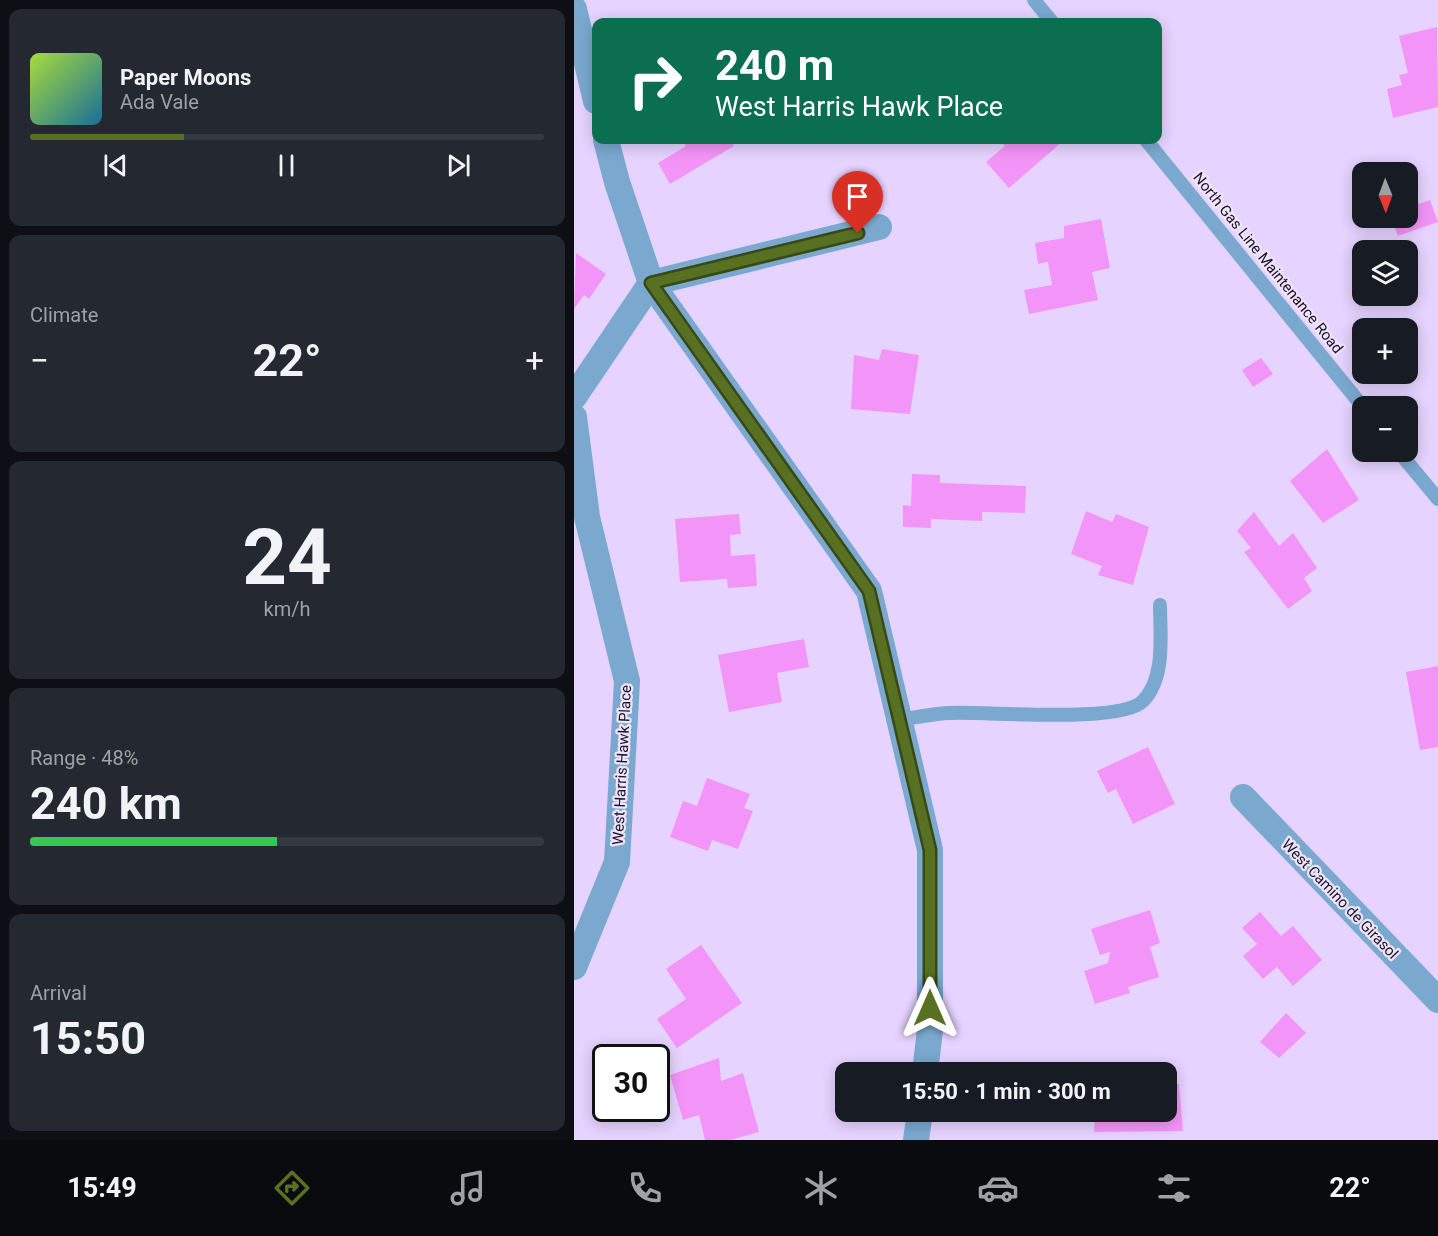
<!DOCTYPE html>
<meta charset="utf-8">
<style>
:root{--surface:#171b24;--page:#242831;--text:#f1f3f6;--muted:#9ea1a6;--line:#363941;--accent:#577022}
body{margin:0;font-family:Roboto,sans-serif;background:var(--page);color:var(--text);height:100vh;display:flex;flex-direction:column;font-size:22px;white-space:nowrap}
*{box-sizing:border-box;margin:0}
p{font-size:20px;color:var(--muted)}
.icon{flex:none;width:33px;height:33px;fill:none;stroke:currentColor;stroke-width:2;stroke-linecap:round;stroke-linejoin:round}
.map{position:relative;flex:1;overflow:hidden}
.side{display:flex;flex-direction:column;gap:9px;padding:9px;background:#0d0f14;width:574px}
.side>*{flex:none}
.hud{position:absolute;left:18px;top:18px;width:570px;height:126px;border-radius:12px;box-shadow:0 3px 15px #0003;background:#0b6e4f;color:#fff;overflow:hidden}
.needle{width:39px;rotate:179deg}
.tools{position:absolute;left:778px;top:162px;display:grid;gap:12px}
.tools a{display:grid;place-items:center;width:66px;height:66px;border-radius:12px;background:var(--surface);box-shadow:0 3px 15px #0003;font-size:30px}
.speed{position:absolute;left:18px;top:1044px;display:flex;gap:12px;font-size:30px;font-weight:700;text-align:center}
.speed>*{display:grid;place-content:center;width:78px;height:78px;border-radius:50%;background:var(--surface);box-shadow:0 3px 15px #0003;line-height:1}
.speed .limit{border:3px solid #111;border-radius:9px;background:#fff;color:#111}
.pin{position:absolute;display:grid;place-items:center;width:51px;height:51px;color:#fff;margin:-62px -26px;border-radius:50% 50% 50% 0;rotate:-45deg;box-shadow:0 0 6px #0007}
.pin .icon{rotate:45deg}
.me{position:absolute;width:66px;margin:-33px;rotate:0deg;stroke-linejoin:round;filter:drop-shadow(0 0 4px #0008)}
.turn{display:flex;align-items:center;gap:21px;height:126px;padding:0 24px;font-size:27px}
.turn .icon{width:78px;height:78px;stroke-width:2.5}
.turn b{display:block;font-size:42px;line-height:51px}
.big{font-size:45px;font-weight:700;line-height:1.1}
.side .tile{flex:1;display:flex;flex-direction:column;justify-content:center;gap:9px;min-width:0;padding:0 21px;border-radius:12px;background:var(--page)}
.side .dial{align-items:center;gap:0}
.dial b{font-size:78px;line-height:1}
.song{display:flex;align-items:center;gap:18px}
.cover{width:72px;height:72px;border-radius:9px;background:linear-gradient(135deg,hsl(80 70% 55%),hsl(200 70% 35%))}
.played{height:6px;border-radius:3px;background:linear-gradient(90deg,var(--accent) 30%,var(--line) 30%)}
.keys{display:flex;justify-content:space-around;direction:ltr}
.heat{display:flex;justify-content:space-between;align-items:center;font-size:33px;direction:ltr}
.charge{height:9px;border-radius:4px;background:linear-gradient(90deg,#34c759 48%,var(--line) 0)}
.trip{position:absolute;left:261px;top:1062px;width:342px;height:60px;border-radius:12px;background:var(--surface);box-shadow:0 3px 15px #0003;font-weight:700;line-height:60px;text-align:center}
.dock{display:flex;height:96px;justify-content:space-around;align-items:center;background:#090b0e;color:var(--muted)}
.dock .icon{width:42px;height:42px}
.dock .current{color:var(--accent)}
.dock b{font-size:27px;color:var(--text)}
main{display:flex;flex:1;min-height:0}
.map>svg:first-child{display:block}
</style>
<main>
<section class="side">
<div class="tile">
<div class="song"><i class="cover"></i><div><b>Paper Moons</b><p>Ada Vale</p></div></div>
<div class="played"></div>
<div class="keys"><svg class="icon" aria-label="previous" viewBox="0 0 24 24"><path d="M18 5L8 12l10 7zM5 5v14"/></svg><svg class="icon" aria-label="pause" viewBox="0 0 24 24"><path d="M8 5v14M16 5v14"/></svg><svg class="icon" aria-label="next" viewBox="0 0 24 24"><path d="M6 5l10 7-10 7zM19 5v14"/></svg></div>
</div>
<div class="tile"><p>Climate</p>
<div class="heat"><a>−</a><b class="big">22°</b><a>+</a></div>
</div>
<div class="tile dial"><b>24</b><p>km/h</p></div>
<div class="tile"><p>Range · 48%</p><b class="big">240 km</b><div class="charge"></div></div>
<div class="tile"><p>Arrival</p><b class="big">15:50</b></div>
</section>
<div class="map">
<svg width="864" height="1140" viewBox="0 0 864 1140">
<rect width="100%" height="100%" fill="#e6d3ff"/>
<g fill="#f394f8">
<polygon points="863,27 864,107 819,118 813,89 828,85 825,75 834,73 825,36"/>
<polygon points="108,140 157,140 160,146 96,184 84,163 112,146"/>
<polygon points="425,140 485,140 488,142 435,188 412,162 431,146"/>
<polygon points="834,175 845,204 856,200 864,222 824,236 817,218 834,218"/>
<polygon points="527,219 536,268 518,272 524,300 455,314 450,290 478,285 474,262 464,264 461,243 490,238 490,226"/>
<polygon points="2,253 32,274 15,299 10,295 0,309"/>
<polygon points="308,349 345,355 336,414 277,409 280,355 305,360"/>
<polygon points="687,358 699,374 679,387 668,370"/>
<polygon points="753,449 785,500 749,523 716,481"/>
<polygon points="338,474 366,475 366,483 452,486 451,513 408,512 408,521 357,519 357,528 329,527 329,505 337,506"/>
<polygon points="512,511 538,522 542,514 575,527 559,585 524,575 528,566 497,554"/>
<polygon points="680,512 705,546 719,533 743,568 730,578 738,591 714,609 670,552 677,548 663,531"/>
<polygon points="165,514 167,534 156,535 157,556 181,554 183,586 154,588 153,579 106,582 101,519"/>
<polygon points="230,639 235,667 203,673 208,702 155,712 144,655"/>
<polygon points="864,666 864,747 846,750 832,672"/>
<polygon points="574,747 601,804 559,824 542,789 534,793 523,771"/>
<polygon points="133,778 176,794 170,808 179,811 164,849 138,840 134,851 96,837 109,801 123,806"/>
<polygon points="576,910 586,943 576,947 585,977 554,987 556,993 521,1004 510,971 534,963 536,952 526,955 517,929"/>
<polygon points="686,912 707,936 719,926 748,960 719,986 703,967 689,979 669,956 683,944 668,928"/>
<polygon points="127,945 168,1003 103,1048 83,1019 112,999 92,969"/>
<polygon points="712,1013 732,1033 705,1058 686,1042"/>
<polygon points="145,1058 147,1081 169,1073 185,1132 156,1140 131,1140 125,1115 109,1120 96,1075"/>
<polygon points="592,1084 605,1084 609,1131 520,1132 521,1112 592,1112"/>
</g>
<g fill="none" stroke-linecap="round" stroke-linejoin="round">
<g stroke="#7aa8cf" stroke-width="14">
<polyline points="460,0 478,22"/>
<polyline points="572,140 789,407"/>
<polyline points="825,452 864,499"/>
<path d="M326,720C342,717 359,714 375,713C412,711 547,724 569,701C592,677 586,635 586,605"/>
</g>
<g stroke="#7aa8cf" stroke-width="26">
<polyline points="0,9 22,101"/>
<polyline points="32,140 43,182 77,283 295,591 356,850 356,1030 351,1072"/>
<polyline points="0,397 77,283 305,227"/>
<polyline points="0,417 13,517 53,681 43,862 0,967"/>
<polyline points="669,797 864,1000"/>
<polyline points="342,1140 346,1112"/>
</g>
</g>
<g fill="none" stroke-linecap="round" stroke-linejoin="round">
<g stroke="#394916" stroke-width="15">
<polyline id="route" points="284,233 77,283 295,591 356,850 356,1008"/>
</g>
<use href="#route" stroke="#577022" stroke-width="10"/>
</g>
<g text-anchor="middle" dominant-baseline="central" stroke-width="4.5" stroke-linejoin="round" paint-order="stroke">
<g font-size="15" fill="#1d1427" stroke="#efe5fb">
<text transform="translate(694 263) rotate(51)">North Gas Line Maintenance Road</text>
<text transform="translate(48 765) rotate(-87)">West Harris Hawk Place</text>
<text transform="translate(766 899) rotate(46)">West Camino de Girasol</text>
</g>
</g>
</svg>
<div class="tools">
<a><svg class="needle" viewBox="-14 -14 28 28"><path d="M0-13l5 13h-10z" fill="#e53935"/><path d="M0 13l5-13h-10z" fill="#9ea1a6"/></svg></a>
<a><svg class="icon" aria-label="layers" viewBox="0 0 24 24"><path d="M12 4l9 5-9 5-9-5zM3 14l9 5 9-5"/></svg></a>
<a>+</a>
<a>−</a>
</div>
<div class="speed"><div class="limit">30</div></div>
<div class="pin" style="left:284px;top:233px;background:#d93025"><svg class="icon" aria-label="arrive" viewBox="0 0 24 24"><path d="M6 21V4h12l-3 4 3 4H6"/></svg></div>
<svg class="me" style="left:356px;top:1008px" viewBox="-20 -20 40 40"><path d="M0-17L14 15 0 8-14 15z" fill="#577022" stroke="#fff" stroke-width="4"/></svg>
<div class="trip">15:50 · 1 min · 300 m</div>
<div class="hud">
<div class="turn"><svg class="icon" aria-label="right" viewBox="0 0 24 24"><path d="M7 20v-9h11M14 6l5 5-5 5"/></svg><div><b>240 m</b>West Harris Hawk Place</div></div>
</div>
</div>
</main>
<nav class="dock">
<b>15:49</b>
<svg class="icon current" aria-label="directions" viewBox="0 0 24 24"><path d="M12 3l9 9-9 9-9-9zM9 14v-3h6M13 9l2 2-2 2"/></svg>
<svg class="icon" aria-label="music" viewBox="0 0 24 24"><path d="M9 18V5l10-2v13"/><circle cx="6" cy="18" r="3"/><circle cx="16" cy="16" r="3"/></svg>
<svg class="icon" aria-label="phone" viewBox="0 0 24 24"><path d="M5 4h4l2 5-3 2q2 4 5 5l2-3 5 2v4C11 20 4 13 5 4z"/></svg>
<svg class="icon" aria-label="climate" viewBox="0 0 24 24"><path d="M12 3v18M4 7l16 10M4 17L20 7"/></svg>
<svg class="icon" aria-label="car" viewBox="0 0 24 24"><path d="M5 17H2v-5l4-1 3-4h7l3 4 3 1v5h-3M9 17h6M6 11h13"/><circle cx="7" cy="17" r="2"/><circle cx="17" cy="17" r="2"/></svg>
<svg class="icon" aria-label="filters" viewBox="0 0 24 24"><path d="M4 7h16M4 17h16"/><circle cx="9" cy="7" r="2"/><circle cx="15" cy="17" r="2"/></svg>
<b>22°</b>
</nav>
